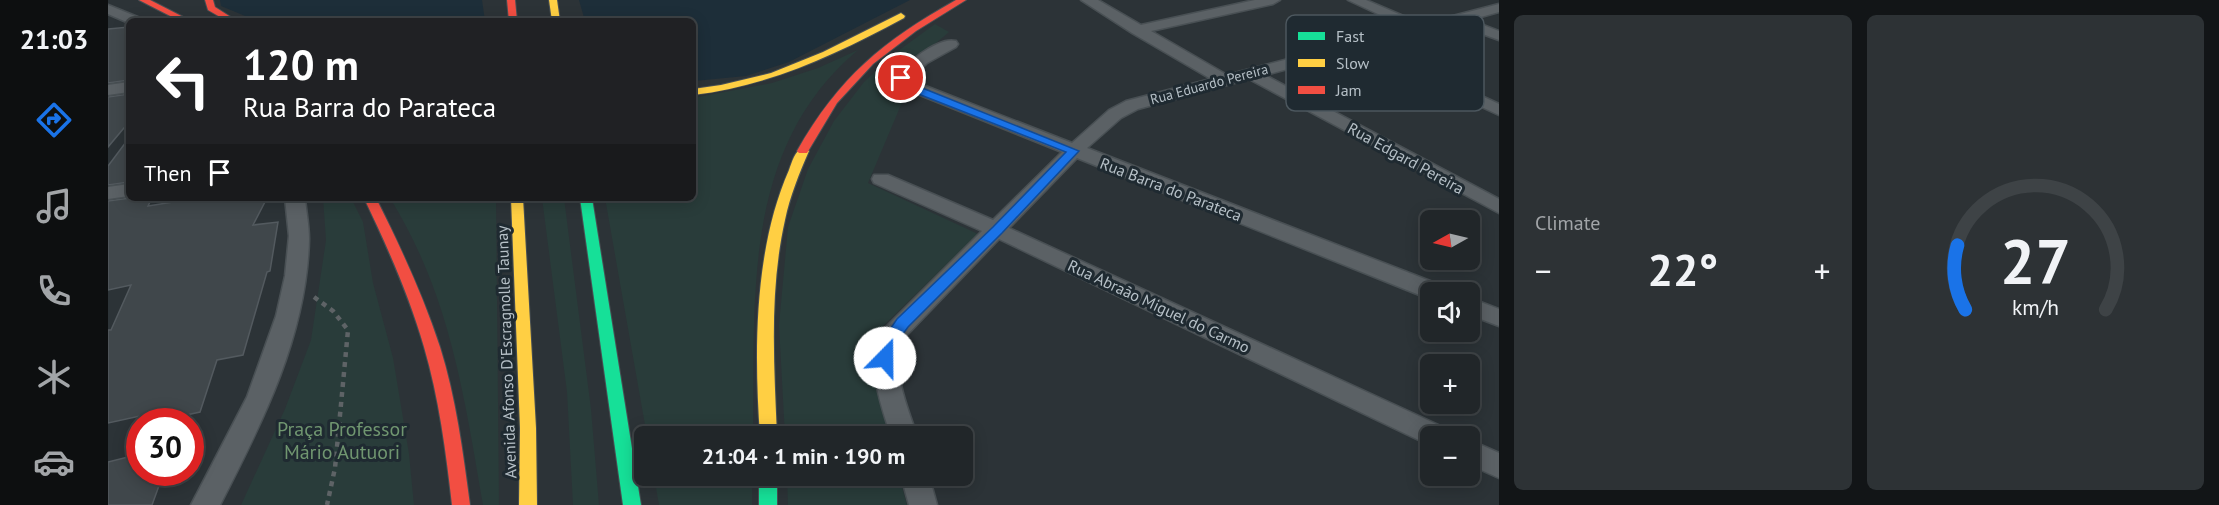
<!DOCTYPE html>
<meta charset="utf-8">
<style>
:root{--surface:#212629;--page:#2d3235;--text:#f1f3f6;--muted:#a2a5a8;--line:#3e4346;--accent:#1a73e8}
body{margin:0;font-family:"PT Sans",sans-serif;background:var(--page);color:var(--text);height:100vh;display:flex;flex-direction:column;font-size:22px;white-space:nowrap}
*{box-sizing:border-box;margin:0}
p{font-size:20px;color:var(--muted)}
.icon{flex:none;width:33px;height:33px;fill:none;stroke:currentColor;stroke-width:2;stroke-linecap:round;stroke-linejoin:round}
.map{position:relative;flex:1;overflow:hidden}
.side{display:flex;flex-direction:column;gap:15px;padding:15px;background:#121517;width:720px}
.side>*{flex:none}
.hud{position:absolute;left:18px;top:18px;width:570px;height:183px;border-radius:9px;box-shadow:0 3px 15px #0003,0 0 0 2px var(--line);background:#202124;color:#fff;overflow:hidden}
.needle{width:39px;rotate:262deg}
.buttons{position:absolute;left:1312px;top:210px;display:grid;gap:12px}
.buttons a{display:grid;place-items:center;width:60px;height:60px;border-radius:9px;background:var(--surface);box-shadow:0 3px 15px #0003,0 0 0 2px var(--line);font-size:30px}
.speed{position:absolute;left:18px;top:408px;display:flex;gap:12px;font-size:30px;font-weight:700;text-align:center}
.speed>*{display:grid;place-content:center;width:78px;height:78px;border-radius:50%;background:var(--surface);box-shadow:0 3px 15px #0003,0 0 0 2px var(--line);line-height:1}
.speed .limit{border:9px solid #d22;background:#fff;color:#111}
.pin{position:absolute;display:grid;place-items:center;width:51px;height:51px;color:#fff;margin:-26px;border:3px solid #fff;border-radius:50%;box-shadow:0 2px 6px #0007}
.me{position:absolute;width:66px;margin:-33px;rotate:22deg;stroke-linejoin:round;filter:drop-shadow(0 0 4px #0008)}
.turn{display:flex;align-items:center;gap:21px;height:126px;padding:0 18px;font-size:27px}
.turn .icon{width:78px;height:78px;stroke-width:2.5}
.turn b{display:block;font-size:42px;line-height:51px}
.then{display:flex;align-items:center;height:57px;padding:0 18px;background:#0003;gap:12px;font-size:22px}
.big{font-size:45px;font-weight:600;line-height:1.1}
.side .widget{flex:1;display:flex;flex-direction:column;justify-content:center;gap:9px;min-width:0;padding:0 21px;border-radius:9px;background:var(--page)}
.side .dial{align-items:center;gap:0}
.dial svg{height:156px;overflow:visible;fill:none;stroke:var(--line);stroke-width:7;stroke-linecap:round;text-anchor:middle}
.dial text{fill:var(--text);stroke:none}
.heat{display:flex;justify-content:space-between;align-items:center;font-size:33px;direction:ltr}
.side .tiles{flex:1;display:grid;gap:15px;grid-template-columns:repeat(2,1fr)}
.trip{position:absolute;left:526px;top:426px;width:339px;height:60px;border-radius:9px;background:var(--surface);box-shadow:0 3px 15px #0003,0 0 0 2px var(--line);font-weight:600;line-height:60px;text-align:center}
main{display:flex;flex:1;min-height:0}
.menu{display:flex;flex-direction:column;width:108px;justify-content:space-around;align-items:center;background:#0d0f10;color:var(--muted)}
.menu .icon{width:42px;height:42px}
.menu .selected{color:var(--accent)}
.menu b{font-size:27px;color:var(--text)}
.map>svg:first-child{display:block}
</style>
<main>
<nav class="menu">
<b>21:03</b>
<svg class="icon selected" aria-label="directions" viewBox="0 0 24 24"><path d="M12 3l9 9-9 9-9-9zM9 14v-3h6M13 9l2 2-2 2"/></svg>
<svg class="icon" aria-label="music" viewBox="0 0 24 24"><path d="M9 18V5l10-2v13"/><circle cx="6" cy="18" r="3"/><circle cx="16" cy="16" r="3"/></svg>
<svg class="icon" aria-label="phone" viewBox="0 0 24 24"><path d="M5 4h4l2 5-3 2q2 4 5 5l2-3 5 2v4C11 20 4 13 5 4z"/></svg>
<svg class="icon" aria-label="climate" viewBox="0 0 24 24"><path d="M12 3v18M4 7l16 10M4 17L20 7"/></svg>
<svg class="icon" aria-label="car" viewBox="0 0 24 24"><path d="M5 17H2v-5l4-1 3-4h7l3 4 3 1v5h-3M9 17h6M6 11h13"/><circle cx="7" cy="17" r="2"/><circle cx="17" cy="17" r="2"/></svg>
</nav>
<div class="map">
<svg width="1391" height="505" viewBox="0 0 1391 505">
<rect width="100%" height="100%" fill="#2c3337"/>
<g fill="#293c3a">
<path d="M827,24L841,32L781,83L798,93L760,183L870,234L777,324C756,348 763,362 770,390C774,406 778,421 782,436H677L671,325L680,227L700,169L726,121L756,82L790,51Z"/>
<path d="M750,50C633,148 647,299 645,436H539L497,198H585V98L664,83L710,68Z"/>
<polygon points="215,198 243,198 255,222 265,283 285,358 301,454 306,505 133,505 177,409 203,340 218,240"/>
<path d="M282,198H388L391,505H375C356,395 342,295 282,198Z"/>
<polygon points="434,198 456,198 483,409 491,505 465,505 459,392"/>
<polygon points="546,476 644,476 644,505 551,505"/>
<polygon points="679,476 791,476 799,505 680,505"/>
</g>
<g fill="#1d2e39">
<polygon points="112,0 374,0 377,21 149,21 113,6"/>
<polygon points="471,0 802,0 681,62 638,76 586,81 585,21 477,21"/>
</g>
<g fill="#40474b" stroke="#535a5f" stroke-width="1.5">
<polygon points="21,27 21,80 0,83 0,29"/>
<polygon points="21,94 21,122 0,147 0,97"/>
<polygon points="21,138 21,182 0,185 0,166"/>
<polygon points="22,198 44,198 40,206 90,198 159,198 145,225 170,222 162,271 159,272 135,355 109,360 92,412 60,419 64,409 0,423 0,330 3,330 23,285 0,290 0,201"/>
<polygon points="32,454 32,472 56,472 44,505 0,505 0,462"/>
</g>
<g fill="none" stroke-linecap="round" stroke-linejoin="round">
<g stroke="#495054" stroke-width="3">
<g id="street">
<path d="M973,0H990L1033,25L1147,0H1172L1165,4L1043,31L1119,75L1300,28L1240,0H1258L1314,24L1391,4V12L1362,20L1391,31V40L1347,24L1265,46L1391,104V115L1250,50L1157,75L1391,199V213L1141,79L1030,109L1013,118L979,148L1335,286L1338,292H1323V299L1319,298L969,158L901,228L1337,428L1341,436H1323V445L1319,444L891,239L796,338C782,370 799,405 809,436H783C771,399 757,364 778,327L874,231L766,183L764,179L766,175H780L885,220L954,152L787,85L785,82C793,66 830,36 848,41L850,44L848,47L819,63L802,80L964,143L1001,110L1018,101L1103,79L1024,33Z"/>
<polygon points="0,5 32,18 34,21 21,21 21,23 0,14"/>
<polygon points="21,82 21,92 0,95 0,85"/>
<polygon points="21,184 21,196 0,199 0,187"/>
<path d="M177,198H197C198,211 201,225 201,239C199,334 155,422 112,505H83L139,397L168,316L177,276L181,236Z"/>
<polygon points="1362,298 1391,309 1391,326 1362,315"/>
<polygon points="1362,440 1391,453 1391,478 1362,465"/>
<polygon points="793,476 821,476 829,505 801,505"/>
</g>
</g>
<g stroke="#484f53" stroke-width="2">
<g id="fast">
<polygon points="472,198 484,198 533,505 515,505"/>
<rect x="651" y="476" width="18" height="29"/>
</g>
</g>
<g stroke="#484f53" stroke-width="2">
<g id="slow">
<polygon points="441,0 449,0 452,21 444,21"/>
<path d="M793,13L797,16L796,18C727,55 664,85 585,95V89L613,85L663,73L715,52Z"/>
<path d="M695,148L701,151C691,174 682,196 677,220C661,291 666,364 669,436H652C646,351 646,249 681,170C684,162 687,150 695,148Z"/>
<polygon points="403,198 415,198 428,428 429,505 411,505 412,428"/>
</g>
</g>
<g stroke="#484f53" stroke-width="2">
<g id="jam">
<polygon points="31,0 42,0 83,21 72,21"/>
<polygon points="97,0 105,0 107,7 129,21 119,21 100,10"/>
<polygon points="399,0 407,0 409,21 401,21"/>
<path d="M848,0H858L808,31L765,64L729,103L699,153H691L689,151C731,77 775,41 848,0Z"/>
<path d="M256,198H268C292,246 315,295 332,347C348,398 355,452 362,505H344C338,452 331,398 316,347C301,295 279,246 256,198Z"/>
</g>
</g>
<polyline stroke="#5e6366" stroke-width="4.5" stroke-dasharray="5 5" stroke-linecap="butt" points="206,297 225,311 240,330 227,468 219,505"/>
<use href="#street" fill="#5b6165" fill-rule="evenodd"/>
<use href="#fast" fill="#16e098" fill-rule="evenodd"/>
<use href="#slow" fill="#ffcf43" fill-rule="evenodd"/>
<use href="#jam" fill="#f24e42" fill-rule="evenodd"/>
</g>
<polygon fill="#1a73e8" stroke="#114b97" stroke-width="1.5" points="793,75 802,83 971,151 894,233 800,327 787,345 783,362 772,362 769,358 772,344 789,319 885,227 958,152 795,88 788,82 790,76"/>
<g text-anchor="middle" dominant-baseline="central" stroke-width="6" stroke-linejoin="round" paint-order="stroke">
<g font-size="14" fill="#b6c0c7" stroke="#1f2a31">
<text transform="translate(1101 84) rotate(-15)">Rua Eduardo Pereira</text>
</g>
<g font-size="16" fill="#b6c0c7" stroke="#1f2a31">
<text transform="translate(1298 158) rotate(29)">Rua Edgard Pereira</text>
<text transform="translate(1063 189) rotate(21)">Rua Barra do Parateca</text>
<text transform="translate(1051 306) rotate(25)">Rua Abraão Miguel do Carmo</text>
<text transform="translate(398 352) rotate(-92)">Avenida Afonso D'Escragnolle Taunay</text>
</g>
<g font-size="20" fill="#709670" stroke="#1f2a31">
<text x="234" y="429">Praça Professor<tspan x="234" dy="23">Mário Autuori</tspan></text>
</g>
</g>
<rect x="1178" y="15" width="198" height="96" rx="9" fill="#1f2a31" stroke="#4c575e" stroke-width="1.5"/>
<rect x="1190" y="32" width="27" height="8" fill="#16e098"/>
<rect x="1190" y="59" width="27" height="8" fill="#ffcf43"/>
<rect x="1190" y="86" width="27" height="8" fill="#f24e42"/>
<g font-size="16" fill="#b6c0c7">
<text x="1228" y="42">Fast</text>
<text x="1228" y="69">Slow</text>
<text x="1228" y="96">Jam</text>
</g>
</svg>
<div class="buttons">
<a><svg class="needle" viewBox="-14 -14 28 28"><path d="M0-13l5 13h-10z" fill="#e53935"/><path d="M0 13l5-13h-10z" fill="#a2a5a8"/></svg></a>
<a><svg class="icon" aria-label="sound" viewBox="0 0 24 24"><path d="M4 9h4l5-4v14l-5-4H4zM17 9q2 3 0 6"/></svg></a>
<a>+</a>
<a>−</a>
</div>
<div class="speed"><div class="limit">30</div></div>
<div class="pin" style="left:793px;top:78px;background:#d93025"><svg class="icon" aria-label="arrive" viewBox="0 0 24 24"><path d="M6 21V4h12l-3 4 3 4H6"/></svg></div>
<svg class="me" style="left:777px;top:358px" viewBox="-20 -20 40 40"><circle r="19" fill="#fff"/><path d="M0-13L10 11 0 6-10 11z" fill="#1a73e8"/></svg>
<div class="trip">21:04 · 1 min · 190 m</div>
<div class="hud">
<div class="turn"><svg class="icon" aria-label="left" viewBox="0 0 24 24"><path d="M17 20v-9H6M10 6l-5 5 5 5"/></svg><div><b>120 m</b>Rua Barra do Parateca</div></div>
<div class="then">Then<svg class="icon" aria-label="arrive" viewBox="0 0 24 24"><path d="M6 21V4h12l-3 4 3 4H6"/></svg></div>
</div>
</div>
<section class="side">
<div class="tiles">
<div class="widget"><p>Climate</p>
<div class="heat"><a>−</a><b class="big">22°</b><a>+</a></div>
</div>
<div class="widget dial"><svg viewBox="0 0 100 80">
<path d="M14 69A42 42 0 1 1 86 69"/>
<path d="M14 69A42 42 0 0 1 10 36" stroke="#1a73e8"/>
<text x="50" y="56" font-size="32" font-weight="700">27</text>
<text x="50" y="72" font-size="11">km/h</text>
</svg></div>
</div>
</section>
</main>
